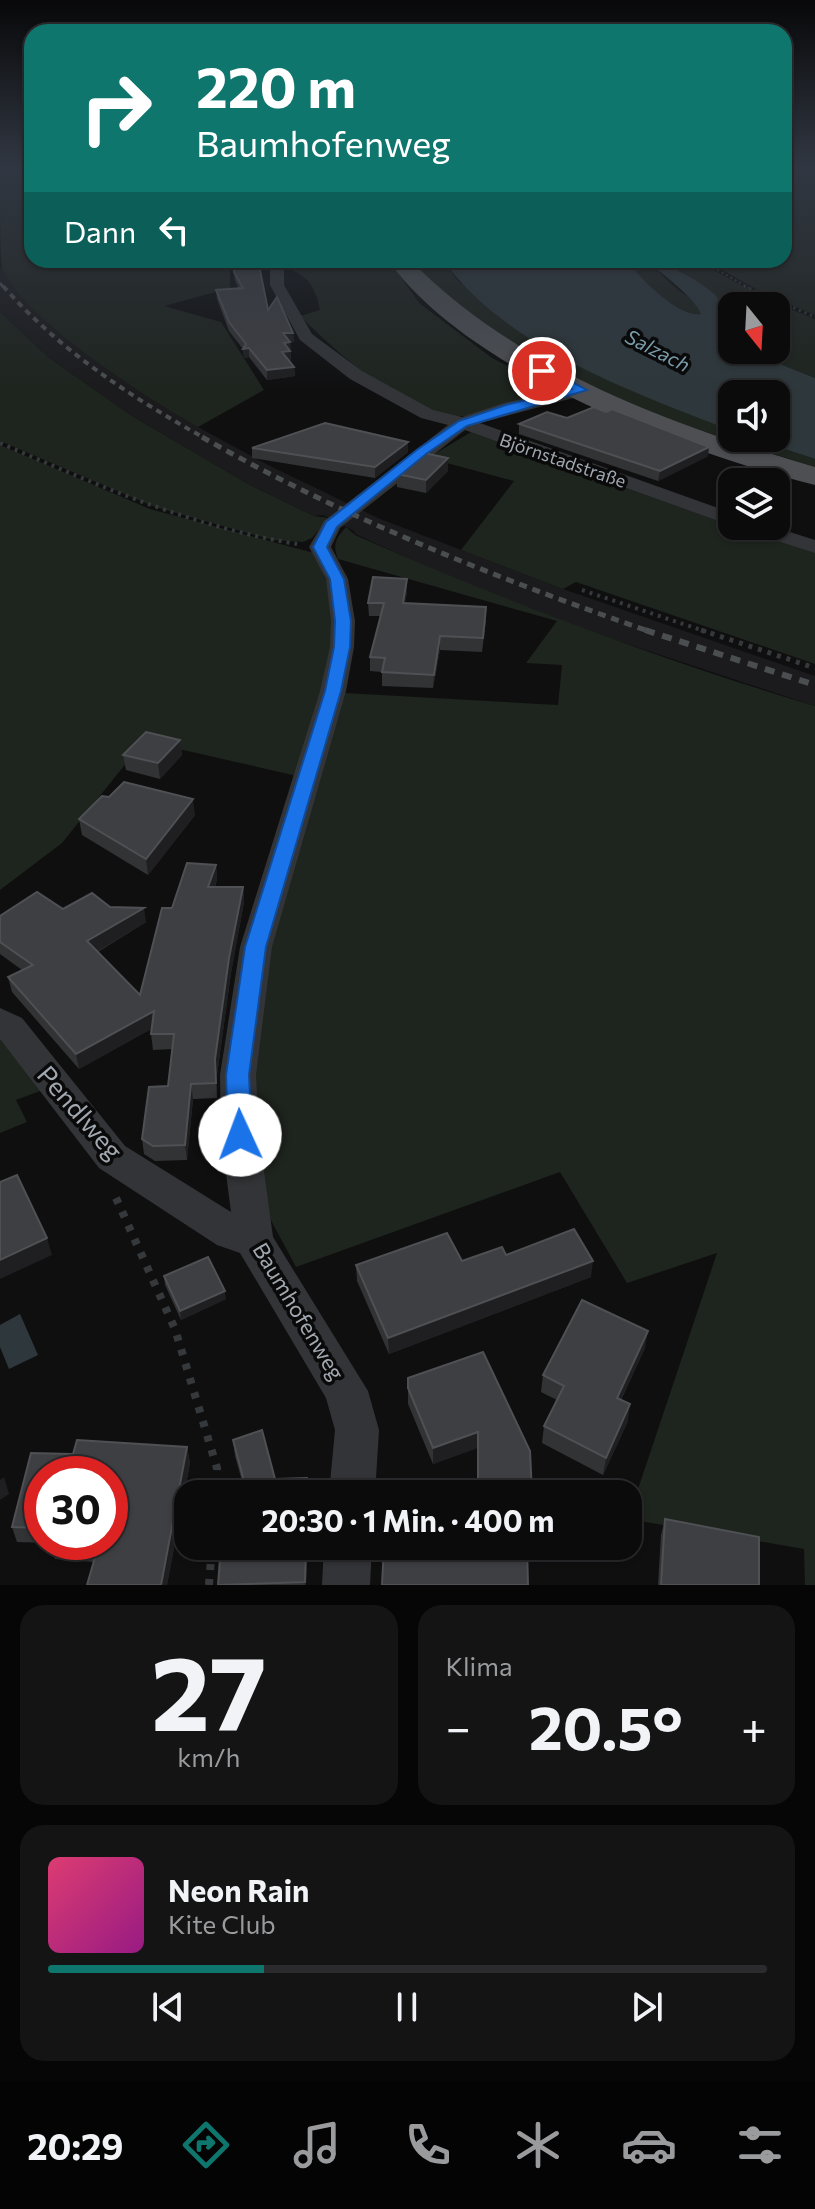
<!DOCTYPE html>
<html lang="de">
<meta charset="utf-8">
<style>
:root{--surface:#0b0b0c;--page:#141415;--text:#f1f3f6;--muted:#9a9b9d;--line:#2b2b2d;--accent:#0f766e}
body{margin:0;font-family:Commissioner,sans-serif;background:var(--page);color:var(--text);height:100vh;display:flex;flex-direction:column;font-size:30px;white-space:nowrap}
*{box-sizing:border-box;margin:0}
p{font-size:26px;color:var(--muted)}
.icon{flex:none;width:44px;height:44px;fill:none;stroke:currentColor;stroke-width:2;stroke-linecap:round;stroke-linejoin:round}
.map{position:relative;height:1585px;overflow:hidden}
.panel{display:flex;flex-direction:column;gap:20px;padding:20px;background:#060607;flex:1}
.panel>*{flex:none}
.top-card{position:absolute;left:24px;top:24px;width:768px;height:244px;border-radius:24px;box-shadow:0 2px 6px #0004,0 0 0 2px var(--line);background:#0f766e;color:#fff;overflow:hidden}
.needle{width:52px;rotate:162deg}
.buttons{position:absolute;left:718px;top:292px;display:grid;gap:16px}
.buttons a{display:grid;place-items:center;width:72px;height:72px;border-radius:16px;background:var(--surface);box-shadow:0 2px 6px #0004,0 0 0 2px var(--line);font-size:40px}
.speed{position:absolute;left:24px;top:1456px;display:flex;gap:16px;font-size:40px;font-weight:700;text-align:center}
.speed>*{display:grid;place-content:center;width:104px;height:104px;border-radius:50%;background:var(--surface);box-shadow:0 2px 6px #0004,0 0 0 2px var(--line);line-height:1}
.speed .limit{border:12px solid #d22;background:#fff;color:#111}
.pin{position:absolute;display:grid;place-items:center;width:68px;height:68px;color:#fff;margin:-34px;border:4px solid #fff;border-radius:50%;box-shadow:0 2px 8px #0007}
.me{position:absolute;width:88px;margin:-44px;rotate:358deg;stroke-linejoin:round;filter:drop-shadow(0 0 6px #0008)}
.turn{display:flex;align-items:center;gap:28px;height:168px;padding:0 40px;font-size:36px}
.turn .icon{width:104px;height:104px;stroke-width:2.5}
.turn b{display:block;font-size:56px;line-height:68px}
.then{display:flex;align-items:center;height:76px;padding:0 40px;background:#0003;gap:16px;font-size:30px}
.big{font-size:60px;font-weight:700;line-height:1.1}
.panel .card{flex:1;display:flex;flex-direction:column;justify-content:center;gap:12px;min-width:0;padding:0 28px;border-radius:24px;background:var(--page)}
.panel .dial{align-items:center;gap:0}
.dial b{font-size:104px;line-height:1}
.song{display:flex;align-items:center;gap:24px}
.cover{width:96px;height:96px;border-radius:12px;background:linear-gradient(135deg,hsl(340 70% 55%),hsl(310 70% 35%))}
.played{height:8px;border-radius:4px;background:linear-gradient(90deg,var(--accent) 30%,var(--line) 30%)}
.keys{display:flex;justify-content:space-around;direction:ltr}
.heat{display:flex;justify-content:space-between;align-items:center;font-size:44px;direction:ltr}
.panel .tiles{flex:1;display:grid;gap:20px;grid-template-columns:1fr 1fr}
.card:last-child{grid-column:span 2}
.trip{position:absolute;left:174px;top:1480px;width:468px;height:80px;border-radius:24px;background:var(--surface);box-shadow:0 2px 6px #0004,0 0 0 2px var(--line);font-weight:700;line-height:80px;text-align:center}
.tab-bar{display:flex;height:128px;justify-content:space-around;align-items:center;background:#040405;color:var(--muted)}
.tab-bar .icon{width:56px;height:56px}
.tab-bar .active{color:var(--accent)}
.tab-bar b{font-size:36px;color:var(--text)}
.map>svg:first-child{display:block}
</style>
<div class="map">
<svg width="815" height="1585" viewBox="0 0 815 1585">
<rect width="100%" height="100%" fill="#0f0f10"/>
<polygon fill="#1b1b1d" points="0,267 30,304 71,342 121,379 198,427 268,465 378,518 563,589 815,676 815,706 558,621 439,572 355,534 354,531 323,515 314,516 248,484 132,416 48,357 0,312"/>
<g fill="#1e241e">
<path d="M8,168H32V260H230V288L164,306L221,322L264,390L198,427C143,395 31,325 2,269C0,257 0,189 0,171Z"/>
<polygon points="784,168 815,168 815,315 759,291 705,260 784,260"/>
<path d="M282,260H389L419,303L492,358L554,390C525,399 489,417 459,416C404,414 337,353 300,316L320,310C315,284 307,275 282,266Z"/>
<path d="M407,260H443L458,281L559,357L732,431V438H751L815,459V467C704,432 587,397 489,333C459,314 433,284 407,260Z"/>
<path d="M628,260C649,260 656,269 670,283C682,295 694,297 702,314C681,319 637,278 628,260Z"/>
<polygon points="658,260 695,260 768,300 815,319 815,378 745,350 776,350 776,306 732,306 732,339 723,304"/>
<polygon points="0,312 48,357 132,416 248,484 314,516 328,518 312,538 303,542 273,540 155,507 0,441"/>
<polygon points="471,432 732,526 815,551 815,664 576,582 563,589 461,550 514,481 428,458"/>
<path d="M0,445L150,509L314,553C324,575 337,600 336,625C336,675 311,728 297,776L144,741L62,843L0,890Z"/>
<path d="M346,527L355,535C505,601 658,659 815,706V1585H805L804,1549L628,1519L717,1253L627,1283L560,1172L296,1267L266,1211L249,1125L265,938L345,693L558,705L562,665L526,663L557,621L338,559C332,544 336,539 346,527Z"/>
<polygon points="0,1028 48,1088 16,1100 27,1122 0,1133"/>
</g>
<g fill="#2e383c">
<path d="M443,260H628C638,278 680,318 701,314C696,299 658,269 643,260C662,260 709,284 720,301C727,311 732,338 732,350H745L815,378V459L751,438H776V394H732V431C634,392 507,349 443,260Z"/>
<polygon points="20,1314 38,1355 9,1369 0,1347 0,1325"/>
</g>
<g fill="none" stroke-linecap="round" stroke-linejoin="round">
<polyline stroke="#36393c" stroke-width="2" stroke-dasharray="2 3" stroke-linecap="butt" points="700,260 749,288"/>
<polyline stroke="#36393c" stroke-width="3" stroke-dasharray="2 4" stroke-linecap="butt" points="744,286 815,317"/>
<g stroke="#36393c" stroke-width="4" stroke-dasharray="3 5" stroke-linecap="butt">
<path d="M0,443C97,485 192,527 297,544"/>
<polyline points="582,590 707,632"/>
</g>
<polyline stroke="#36393c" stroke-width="5" stroke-dasharray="4 6" stroke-linecap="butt" points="701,630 815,668"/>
<g stroke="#36393c" stroke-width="8" stroke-dasharray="6 9" stroke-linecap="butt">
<polyline points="116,1198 175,1329 217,1468 216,1494"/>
<polyline points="209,1585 212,1546"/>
</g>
<g fill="#323437" fill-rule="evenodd">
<polygon points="270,260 284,260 284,285 312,334 362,371 433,410 462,417 504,403 582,385 588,386 591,390 588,394 480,423 732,513 732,526 465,430 340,528 331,547 348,579 355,621 354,647 346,691 272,947 256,1075 259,1135 273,1237 368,1391 379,1430 375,1494 329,1494 335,1430 326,1398 240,1253 217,1245 99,1168 0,1039 0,1008 22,1018 125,1146 231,1212 221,1135 220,1075 240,947 320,691 330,647 331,621 326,579 309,547 324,521 448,425 421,418 350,379 300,340 270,285"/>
<polygon points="740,526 771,526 815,540 815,553 743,530"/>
<polygon points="324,1546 372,1546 370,1585 322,1585"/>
</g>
<path fill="#4d4f53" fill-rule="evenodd" d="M388,260H410C519,370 669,424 815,467V485C684,452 468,373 388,260Z"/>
<polyline stroke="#4b4e51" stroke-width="3" stroke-dasharray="5 4" stroke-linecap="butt" points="0,283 4,288"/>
<path stroke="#4b4e51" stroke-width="4" stroke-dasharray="6 5" stroke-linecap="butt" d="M3,286C60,351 131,397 206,439"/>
<path stroke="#4b4e51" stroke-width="5" stroke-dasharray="8 6" stroke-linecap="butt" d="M202,437C344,518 496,578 651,632"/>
<polyline stroke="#4b4e51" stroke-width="6" stroke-dasharray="10 8" stroke-linecap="butt" points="645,630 815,685"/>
</g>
<g fill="#323335" fill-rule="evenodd">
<polygon points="232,260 268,310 293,333 294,342 290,342 291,360 289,361 294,367 295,376 267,380 249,357 244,358 243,349 229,331 217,299 216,290 239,289 235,280"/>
<polygon points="567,418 708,456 658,481 519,434 519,424"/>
<polygon points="252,448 408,452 375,478 252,458"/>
<polygon points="448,471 426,493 397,487 397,474"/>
<polygon points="407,592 405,603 486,620 482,652 440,650 433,688 382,686 382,672 370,671 370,657 381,616 369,616 368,603"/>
<polygon points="180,740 182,755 160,779 126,770 123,755"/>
<polygon points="195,815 148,875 82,835 79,819"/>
<polygon points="216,865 217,879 215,887 243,887 244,902 231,973 217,1075 217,1098 193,1099 187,1160 155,1161 144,1154 142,1139 168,1086 172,1049 153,1050 151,1034 151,1029 79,1069 12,992 8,977 22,970 0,954 0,916 63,909 110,907 146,922 98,952 140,995 172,908"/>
<polygon points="506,1255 591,1277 389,1354 357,1281 356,1265 462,1261"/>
<polygon points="164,1276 226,1299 181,1320 165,1285"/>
<polygon points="645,1348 621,1400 628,1421 603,1475 542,1443 544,1426 557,1400 541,1392 543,1375"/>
<polygon points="483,1352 532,1494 477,1494 477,1448 433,1464 408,1404 408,1378"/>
<path d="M77,1440L187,1447L190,1463L167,1585H87L94,1562L55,1559L50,1543L17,1542L12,1527L31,1453L73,1454ZM42,1474H110V1542H42Z"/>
<polygon points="233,1440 275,1479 242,1481 235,1456"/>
<polygon points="665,1519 759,1585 658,1585 661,1535"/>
<polygon points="307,1546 306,1585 218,1585"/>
</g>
<g fill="#1f1f21">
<polygon points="283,333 293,333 294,342 284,343"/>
<polygon points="290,342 291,360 282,361 282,352 284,343"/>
<polygon points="249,348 249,357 244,358 243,349"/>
<polygon points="294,367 295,376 267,380 267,370"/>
<polygon points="408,442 408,452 375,478 375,467"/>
<polygon points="709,447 708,456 658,481 660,471"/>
<polygon points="448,458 448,471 426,493 426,480"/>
<polygon points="407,579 407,592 403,616 403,603"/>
<polygon points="440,636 440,650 433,688 434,675"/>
<polygon points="180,740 182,755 160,779 158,763"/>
<polygon points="193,799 195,815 148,875 146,859"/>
<polygon points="216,865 217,879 210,901 208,887"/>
<polygon points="243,887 244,902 231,973 217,1075 217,1098 215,1059 229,958"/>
<polygon points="144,908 146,922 90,956 87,941"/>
<polygon points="154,1011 156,1026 79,1069 76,1054"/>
<polygon points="191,1084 193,1099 187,1160 185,1145"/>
<polygon points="47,1238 52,1255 0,1279 0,1260"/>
<polygon points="593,1261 591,1277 389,1354 388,1338"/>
<polygon points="225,1291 226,1299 181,1320 180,1311"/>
<polygon points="648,1331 645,1348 614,1414 617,1398"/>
<polygon points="630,1404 628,1421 603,1475 606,1458"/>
<polygon points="478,1432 477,1448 433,1464 433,1448"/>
<polygon points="187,1447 190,1463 167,1585 161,1585"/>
<polygon points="4,1477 9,1494 0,1500 0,1480"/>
<polygon points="306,1546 307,1546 306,1585 305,1585"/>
</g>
<g fill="#3e3f42" stroke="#4e5054" stroke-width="2">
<polygon points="233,260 258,260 268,310 277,297 293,333 283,333 290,342 284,343 290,351 282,352 294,367 267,370 249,348 243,349 246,344 229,322 216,290 243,288 234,272"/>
<polygon points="594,407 606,412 612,409 709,447 660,471 519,424 547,412 567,418"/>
<polygon points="325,423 408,442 375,467 252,448"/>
<polygon points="424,453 448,458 426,480 397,474"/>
<polygon points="373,577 407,579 403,603 486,607 483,638 440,636 434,675 382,672 385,658 370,657 384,603 368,603"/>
<polygon points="146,732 180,740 158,763 123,755"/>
<polygon points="124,782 193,799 146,859 79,819 102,796 109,797"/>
<polygon points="187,863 216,865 208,887 243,887 229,958 215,1059 216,1083 191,1084 185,1145 153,1146 142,1139 149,1087 168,1086 174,1034 151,1034 154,1011 76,1054 8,977 33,965 0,942 0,916 37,892 63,909 92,893 110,907 144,908 87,941 140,995 162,908 172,908"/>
<polygon points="17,1175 47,1238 0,1260 0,1182"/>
<polygon points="574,1229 593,1261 388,1338 356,1265 447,1233 462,1261 502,1247 506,1255"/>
<polygon points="208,1257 225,1291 180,1311 164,1276"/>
<polygon points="582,1300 648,1331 617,1398 630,1404 606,1458 544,1426 564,1386 543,1375"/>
<polygon points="483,1352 530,1451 532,1494 478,1494 478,1432 433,1448 408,1388 408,1378"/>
<polygon points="262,1430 275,1479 307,1478 306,1494 224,1494 225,1481 244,1481 233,1440"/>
<polygon points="77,1440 187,1447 161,1585 87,1585 98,1547 50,1544 51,1542 110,1542 110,1474 42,1474 42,1528 12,1527 31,1453 73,1454"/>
<polygon points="665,1519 759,1537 759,1585 661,1585"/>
<polygon points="221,1546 306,1546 305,1582 218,1585"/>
<polygon points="384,1546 527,1546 528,1585 382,1585"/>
</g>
<linearGradient id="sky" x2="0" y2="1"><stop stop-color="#080809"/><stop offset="0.43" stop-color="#313742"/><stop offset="1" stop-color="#313742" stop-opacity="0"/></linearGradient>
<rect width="815" height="390" fill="url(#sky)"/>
<polygon fill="#1a73e8" stroke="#114b97" stroke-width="2" points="539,368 546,368 587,390 467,426 426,454 337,527 327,547 344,579 351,621 350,647 341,691 266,947 249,1075 252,1135 248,1142 240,1145 231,1142 228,1135 226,1075 245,947 325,691 334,647 335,621 330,579 313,547 326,522 418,449 459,421 506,405 571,389 539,373"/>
<g text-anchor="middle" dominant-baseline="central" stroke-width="7" stroke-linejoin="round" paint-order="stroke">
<g font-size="18" fill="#a1a8b0" stroke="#0a0a0b">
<text transform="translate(563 460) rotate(19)">Björnstadstraße</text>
</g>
<g font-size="20" font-style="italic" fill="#7a9ba9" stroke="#0a0a0b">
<text transform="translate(658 350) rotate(27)">Salzach</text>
</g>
<g font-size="22" fill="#a1a8b0" stroke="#0a0a0b">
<text transform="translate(299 1311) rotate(59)">Baumhofenweg</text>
</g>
<g font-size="26" fill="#a1a8b0" stroke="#0a0a0b">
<text transform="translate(81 1112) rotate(49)">Pendlweg</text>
</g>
</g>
</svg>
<div class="buttons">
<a><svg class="needle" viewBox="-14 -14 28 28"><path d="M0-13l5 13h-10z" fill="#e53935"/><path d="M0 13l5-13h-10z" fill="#9a9b9d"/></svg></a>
<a><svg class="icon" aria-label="sound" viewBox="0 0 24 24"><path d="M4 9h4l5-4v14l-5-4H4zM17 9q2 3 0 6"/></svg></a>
<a><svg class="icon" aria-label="layers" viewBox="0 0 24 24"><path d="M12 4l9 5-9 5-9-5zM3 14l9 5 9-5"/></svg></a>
</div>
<div class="speed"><div class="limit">30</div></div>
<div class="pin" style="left:542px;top:371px;background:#d93025"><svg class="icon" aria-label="arrive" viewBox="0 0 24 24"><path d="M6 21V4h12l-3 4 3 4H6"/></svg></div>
<svg class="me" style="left:240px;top:1135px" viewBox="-20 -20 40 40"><circle r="19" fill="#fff"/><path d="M0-13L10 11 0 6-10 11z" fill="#1a73e8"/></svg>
<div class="trip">20:30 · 1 Min. · 400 m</div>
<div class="top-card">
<div class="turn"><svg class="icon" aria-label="right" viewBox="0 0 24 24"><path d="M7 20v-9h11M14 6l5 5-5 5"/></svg><div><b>220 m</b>Baumhofenweg</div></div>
<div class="then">Dann<svg class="icon" aria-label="left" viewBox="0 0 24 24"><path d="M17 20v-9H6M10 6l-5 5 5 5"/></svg></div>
</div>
</div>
<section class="panel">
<div class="tiles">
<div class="card dial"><b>27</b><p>km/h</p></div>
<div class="card"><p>Klima</p>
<div class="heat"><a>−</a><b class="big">20.5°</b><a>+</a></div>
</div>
<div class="card">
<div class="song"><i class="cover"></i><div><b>Neon Rain</b><p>Kite Club</p></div></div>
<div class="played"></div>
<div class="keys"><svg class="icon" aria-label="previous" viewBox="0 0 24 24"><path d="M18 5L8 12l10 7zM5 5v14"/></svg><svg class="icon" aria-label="pause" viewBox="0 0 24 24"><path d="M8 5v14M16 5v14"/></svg><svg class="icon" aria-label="next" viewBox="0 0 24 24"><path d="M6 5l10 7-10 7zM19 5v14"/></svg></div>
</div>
</div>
</section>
<nav class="tab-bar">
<b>20:29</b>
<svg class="icon active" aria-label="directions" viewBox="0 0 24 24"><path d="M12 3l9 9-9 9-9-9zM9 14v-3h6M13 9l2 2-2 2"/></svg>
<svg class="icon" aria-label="music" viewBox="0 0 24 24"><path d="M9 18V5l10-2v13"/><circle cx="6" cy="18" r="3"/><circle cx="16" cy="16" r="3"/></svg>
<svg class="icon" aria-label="phone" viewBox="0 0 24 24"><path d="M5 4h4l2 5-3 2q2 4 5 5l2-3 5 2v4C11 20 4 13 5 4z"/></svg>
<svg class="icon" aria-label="climate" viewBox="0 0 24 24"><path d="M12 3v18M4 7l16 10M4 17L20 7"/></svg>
<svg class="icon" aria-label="car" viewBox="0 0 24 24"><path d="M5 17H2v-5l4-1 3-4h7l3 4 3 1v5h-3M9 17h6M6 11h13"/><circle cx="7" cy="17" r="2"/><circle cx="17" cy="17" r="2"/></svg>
<svg class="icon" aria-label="filters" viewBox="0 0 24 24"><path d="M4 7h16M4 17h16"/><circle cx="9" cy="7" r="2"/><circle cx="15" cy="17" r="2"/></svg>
</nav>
